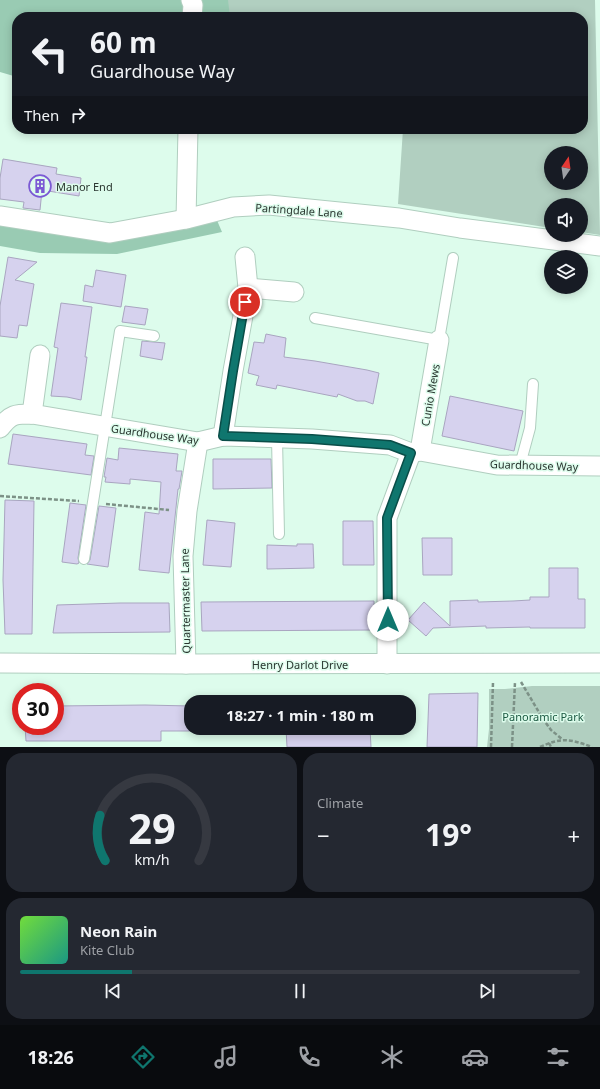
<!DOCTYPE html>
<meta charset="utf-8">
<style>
:root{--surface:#171b24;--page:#242831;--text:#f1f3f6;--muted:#9ea1a6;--line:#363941;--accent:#0f766e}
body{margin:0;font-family:"Noto Sans",sans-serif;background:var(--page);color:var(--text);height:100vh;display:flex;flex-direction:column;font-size:15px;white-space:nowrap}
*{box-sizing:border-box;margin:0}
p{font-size:13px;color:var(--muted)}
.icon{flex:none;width:22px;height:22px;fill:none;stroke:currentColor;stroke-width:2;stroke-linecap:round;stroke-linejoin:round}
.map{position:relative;height:747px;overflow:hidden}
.panel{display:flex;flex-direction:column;gap:6px;padding:6px;background:#0d0f14;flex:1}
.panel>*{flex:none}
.hud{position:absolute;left:12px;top:12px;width:576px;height:122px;border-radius:16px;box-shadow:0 2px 10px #0003;background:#171b24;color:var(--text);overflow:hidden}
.needle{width:26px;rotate:13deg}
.controls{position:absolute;left:544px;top:146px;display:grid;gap:8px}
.controls a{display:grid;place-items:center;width:44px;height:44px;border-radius:50%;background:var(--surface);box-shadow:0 2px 10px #0003;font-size:20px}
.speed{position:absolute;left:12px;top:683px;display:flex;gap:8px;font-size:20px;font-weight:700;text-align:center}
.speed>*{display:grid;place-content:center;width:52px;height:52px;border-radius:50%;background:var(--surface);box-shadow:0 2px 10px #0003;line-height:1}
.speed .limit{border:6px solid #d22;background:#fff;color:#111}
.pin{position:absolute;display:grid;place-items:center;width:34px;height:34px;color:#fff;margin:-17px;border:2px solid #fff;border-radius:50%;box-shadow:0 1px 4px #0007}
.me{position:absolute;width:44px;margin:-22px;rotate:0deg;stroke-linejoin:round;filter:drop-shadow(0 0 3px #0008)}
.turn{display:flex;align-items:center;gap:14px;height:84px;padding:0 12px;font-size:18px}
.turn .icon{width:52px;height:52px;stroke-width:2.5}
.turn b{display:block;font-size:28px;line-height:34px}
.then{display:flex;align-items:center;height:38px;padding:0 12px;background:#0003;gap:8px;font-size:15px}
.big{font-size:30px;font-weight:700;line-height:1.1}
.panel .tile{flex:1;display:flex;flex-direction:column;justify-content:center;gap:6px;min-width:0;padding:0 14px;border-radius:16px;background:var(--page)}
.panel .dial{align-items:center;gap:0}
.dial svg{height:104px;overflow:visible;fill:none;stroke:var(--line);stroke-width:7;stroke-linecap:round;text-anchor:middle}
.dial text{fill:var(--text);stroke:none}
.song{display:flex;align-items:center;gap:12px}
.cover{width:48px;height:48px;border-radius:6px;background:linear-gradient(135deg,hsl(100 70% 55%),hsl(170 70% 35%))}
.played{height:4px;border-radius:2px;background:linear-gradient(90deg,var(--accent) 20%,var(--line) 20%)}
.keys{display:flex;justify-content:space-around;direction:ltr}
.heat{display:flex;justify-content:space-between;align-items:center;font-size:22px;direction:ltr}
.panel .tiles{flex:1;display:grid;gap:6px;grid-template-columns:1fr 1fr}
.tile:last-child{grid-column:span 2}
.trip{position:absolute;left:184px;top:695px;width:232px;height:40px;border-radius:16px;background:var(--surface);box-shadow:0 2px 10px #0003;font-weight:700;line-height:40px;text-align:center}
.dock{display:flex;height:64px;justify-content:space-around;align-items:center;background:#090b0e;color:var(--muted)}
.dock .icon{width:28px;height:28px}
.dock .on{color:var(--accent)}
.dock b{font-size:18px;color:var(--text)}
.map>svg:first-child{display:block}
</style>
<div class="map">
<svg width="600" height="747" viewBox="0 0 600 747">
<rect width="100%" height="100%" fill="#ddfcec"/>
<g fill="#b1cfc0" fill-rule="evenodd">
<path d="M77,0H595L600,235L581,232V205H551V228L398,204L403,129H583V17H100ZM551,153H581V183H551Z"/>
<polygon points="532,686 600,686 600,747 487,747 489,729 489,689 505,689"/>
</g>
<g fill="#99cbb3">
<polygon points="0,0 228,0 230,17 231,17 17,17 17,77 0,72"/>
<polygon points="0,212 65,232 216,218 222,232 117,254 40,253 0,246"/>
</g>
<g fill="#d6d2ee" stroke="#a9a5c0">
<polygon points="3,159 57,168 56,174 81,178 79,196 42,190 40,210 23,208 24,202 0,199 0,178"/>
<polygon points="8,257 37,262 15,280 34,284 27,326 19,325 17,338 0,336 0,306"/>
<polygon points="96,270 126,275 121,307 83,301 85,285 93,287"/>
<polygon points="61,303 92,307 85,357 87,357 81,400 67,397 51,396 58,348 54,347"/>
<polygon points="125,306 148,309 145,325 122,322"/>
<polygon points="266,334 286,338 284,357 315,361 367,370 379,373 373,404 365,401 357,401 338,394 337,397 277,385 276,389 256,385 259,376 248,373 254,342 264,343"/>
<polygon points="142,341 165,343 162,360 140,356"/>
<polygon points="450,396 523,411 514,451 442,436"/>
<polygon points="13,434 87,444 85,455 94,456 91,475 8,464"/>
<polygon points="119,448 178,454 176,471 182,471 179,489 178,489 169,573 139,570 145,512 159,514 161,482 130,479 130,484 105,482 106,477 104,477 107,458 118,460"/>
<polygon points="213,459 271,459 272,488 213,489"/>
<polygon points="5,500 34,501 32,634 5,634 3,580"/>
<polygon points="70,503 86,505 78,558 79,563 77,564 62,562"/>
<polygon points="99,506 116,508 108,567 87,564 90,560"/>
<polygon points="207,520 235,523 231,567 203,565"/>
<polygon points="343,521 373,521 374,565 343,565"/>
<polygon points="422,538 452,538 452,575 423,575"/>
<polygon points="297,544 313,544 314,568 267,569 267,545 297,546"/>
<polygon points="549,568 578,568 578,599 585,599 585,628 530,628 530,627 486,628 486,626 433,628 426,636 408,620 424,602 450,626 450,601 478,600 478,602 513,601 530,600 530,597 549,597"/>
<polygon points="374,601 374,630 202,631 201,602"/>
<polygon points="120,603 169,603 170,632 53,633 57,605"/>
<polygon points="478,693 477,747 427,747 429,694"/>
<polygon points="145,705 191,706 191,731 161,731 161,741 26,741 25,726 55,726 55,706"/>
<polygon points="286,728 370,728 371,747 287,747"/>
</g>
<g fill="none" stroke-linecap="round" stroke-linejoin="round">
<g stroke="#b0cebf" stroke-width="12">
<g id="service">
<polyline points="315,318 439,340 453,258"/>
<polyline points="277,438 279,534"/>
<polyline points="520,465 530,428 533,384"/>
<polyline points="84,559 120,331 154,336"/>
</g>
</g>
<g stroke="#b0cebf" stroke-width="21">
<g id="minor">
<polyline points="191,0 193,5 192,17"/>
<polyline points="0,216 110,233 186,219 233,207 269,205 399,218 460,228 600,246"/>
<polyline points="186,219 188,129"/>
<polyline points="248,288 294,292"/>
<polyline points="32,414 40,355"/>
<path d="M0,428C11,414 15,414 32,414L198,442L223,436L312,439L390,445L411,453L420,451L497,465L600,466"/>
<polyline points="223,436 233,371 248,288 245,257"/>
<polyline points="420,451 439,340"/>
<polyline points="0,663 186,664 600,663"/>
<polyline points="186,664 183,556 187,511 198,442"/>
<polyline points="387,664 387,518 411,453"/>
</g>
</g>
<g stroke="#7c9186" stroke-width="2.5" stroke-dasharray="4 2" stroke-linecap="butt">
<polyline points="0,496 79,501"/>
<polyline points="106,504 169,510"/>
<polyline points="521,682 543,719 551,730 562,739"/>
<polyline points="549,743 551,747"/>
<polyline points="491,747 493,682"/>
<polyline points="512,747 515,682"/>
<path d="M540,747C562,737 570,739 592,747"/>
</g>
<use href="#service" stroke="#fff" stroke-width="10"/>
<use href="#minor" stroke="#fff" stroke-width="19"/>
</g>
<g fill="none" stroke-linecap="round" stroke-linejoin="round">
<g stroke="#0a4d48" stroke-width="10">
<polyline id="route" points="245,302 233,371 223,436 312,439 390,445 411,453 387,518 388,620"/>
</g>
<use href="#route" stroke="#0f766e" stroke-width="7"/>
</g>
<defs>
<g id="building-ring" transform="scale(1.15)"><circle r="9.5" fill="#ddfcec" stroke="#7b59d4" stroke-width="1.5"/><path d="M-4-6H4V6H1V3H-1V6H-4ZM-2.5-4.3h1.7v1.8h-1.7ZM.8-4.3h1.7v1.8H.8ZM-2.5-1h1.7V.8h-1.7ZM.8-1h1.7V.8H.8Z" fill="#7b59d4"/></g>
</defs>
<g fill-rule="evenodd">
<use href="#building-ring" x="40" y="186"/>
</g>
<g text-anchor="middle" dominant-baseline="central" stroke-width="3" stroke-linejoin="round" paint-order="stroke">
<g font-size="11" fill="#29352f" stroke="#ddfcec" text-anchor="start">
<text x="56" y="186">Manor End</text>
</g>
<g font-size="11" fill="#29352f" stroke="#ddfcec">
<text transform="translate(299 210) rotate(4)">Partingdale Lane</text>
<text transform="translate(430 395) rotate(-80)">Cunio Mews</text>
<text transform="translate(155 434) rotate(8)">Guardhouse Way</text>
<text transform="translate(534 465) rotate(2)">Guardhouse Way</text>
<text transform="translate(185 601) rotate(-91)">Quartermaster Lane</text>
<text x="300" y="664">Henry Darlot Drive</text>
</g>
<g font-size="11" fill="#1b5841" stroke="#ddfcec">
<text x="543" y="716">Panoramic Park</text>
</g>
</g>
</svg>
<div class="controls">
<a><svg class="needle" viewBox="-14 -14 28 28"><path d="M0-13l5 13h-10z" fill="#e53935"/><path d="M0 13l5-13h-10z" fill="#9ea1a6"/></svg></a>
<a><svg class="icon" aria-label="sound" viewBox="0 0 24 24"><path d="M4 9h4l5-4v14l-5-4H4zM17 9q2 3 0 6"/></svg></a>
<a><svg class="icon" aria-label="layers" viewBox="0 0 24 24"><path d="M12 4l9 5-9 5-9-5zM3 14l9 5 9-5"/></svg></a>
</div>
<div class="speed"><div class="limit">30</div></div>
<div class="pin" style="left:245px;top:302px;background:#d93025"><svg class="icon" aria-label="arrive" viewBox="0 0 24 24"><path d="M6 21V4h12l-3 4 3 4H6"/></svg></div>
<svg class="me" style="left:388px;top:620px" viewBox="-20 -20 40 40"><circle r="19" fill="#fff"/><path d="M0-13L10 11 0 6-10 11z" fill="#0f766e"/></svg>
<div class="trip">18:27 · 1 min · 180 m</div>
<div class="hud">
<div class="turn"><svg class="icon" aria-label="left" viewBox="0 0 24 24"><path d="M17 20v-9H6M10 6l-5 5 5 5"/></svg><div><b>60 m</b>Guardhouse Way</div></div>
<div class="then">Then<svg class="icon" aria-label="right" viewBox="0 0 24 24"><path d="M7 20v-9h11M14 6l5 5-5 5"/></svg></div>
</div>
</div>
<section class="panel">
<div class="tiles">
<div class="tile dial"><svg viewBox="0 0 100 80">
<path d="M14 69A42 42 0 1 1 86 69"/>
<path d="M14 69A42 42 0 0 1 10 34" stroke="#0f766e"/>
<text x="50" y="56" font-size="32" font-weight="700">29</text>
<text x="50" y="72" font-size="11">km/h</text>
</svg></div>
<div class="tile"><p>Climate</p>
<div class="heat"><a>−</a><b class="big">19°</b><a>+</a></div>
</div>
<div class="tile">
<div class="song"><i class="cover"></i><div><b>Neon Rain</b><p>Kite Club</p></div></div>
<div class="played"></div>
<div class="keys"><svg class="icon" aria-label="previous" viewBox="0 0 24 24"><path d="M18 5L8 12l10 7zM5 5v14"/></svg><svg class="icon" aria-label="pause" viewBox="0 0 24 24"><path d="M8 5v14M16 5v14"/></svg><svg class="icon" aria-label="next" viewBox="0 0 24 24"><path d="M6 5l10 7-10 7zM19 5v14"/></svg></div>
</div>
</div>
</section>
<nav class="dock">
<b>18:26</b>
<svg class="icon on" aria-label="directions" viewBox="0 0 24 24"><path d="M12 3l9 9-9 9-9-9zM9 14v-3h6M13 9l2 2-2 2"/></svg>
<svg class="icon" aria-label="music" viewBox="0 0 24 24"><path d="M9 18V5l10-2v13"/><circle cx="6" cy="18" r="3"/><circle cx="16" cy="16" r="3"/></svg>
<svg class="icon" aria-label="phone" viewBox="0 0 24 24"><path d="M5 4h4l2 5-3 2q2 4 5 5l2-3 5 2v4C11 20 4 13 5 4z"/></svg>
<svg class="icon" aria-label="climate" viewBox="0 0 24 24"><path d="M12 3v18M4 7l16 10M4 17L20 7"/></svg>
<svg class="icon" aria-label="car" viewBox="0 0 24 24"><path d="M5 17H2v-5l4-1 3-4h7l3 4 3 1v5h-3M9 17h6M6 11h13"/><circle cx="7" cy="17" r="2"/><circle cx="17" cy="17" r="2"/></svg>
<svg class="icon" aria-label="filters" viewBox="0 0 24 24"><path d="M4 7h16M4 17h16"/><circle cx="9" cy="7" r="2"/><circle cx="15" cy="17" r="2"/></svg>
</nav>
